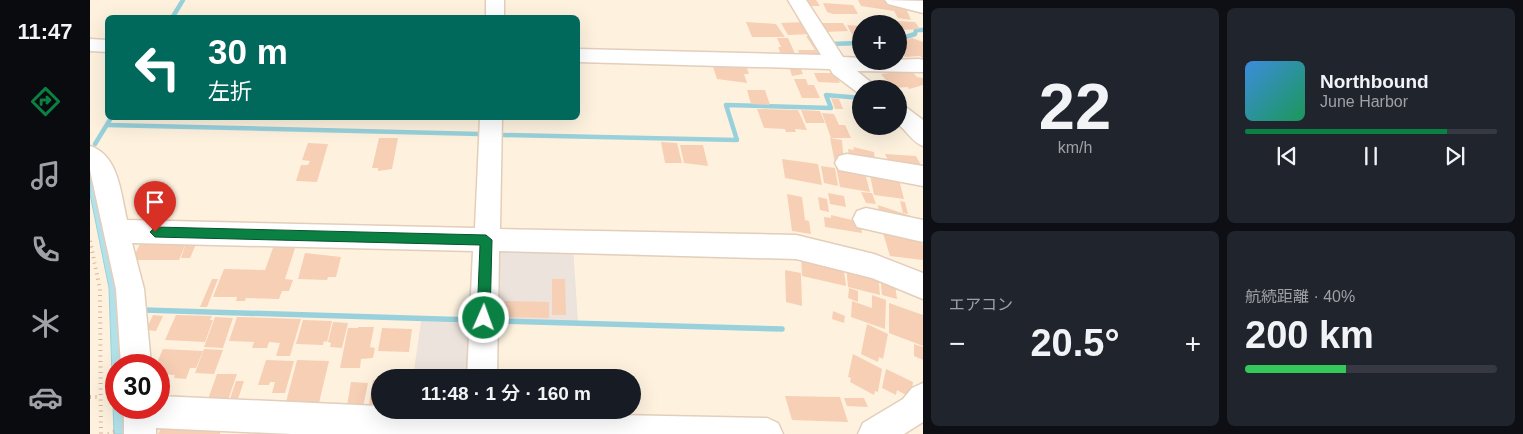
<!DOCTYPE html>
<html lang="ja">
<meta charset="utf-8">
<style>
:root{--surface:#171b24;--page:#20242c;--text:#f1f3f6;--muted:#9ea1a6;--line:#363941;--accent:#0b8043}
body{margin:0;font-family:Arial,"Noto Sans JP",sans-serif;background:var(--page);color:var(--text);height:100vh;display:flex;flex-direction:column;font-size:19px;white-space:nowrap}
*{box-sizing:border-box;margin:0}
p{font-size:16px;color:var(--muted)}
.icon{flex:none;width:28px;height:28px;fill:none;stroke:currentColor;stroke-width:2;stroke-linecap:round;stroke-linejoin:round}
.map{position:relative;flex:1;overflow:hidden}
.side{display:flex;flex-direction:column;gap:8px;padding:8px;background:#0d0f14;width:600px}
.side>*{flex:none}
.hud{position:absolute;left:15px;top:15px;width:475px;height:105px;border-radius:8px;box-shadow:0 5px 20px #0002;background:#00695c;color:#fff;overflow:hidden}
.tools{position:absolute;left:762px;top:15px;display:grid;gap:10px}
.tools a{display:grid;place-items:center;width:55px;height:55px;border-radius:50%;background:var(--surface);box-shadow:0 5px 20px #0002;font-size:25px}
.speed{position:absolute;left:15px;top:354px;display:flex;gap:10px;font-size:25px;font-weight:700;text-align:center}
.speed>*{display:grid;place-content:center;width:65px;height:65px;border-radius:50%;background:var(--surface);box-shadow:0 5px 20px #0002;line-height:1}
.speed .limit{border:8px solid #d22;background:#fff;color:#111}
.pin{position:absolute;display:grid;place-items:center;width:42px;height:42px;color:#fff;margin:-51px -21px;border-radius:50% 50% 50% 0;rotate:-45deg;box-shadow:0 0 5px #0007}
.pin .icon{rotate:45deg}
.me{position:absolute;width:55px;margin:-28px;rotate:2deg;stroke-linejoin:round;filter:drop-shadow(0 0 4px #0008)}
.turn{display:flex;align-items:center;gap:18px;height:105px;padding:0 20px;font-size:22px}
.turn .icon{width:65px;height:65px;stroke-width:2.5}
.turn b{display:block;font-size:35px;line-height:42px}
.big{font-size:38px;font-weight:600;line-height:1.1}
.side .tile{flex:1;display:flex;flex-direction:column;justify-content:center;gap:8px;min-width:0;padding:0 18px;border-radius:8px;background:var(--page)}
.side .dial{align-items:center;gap:0}
.dial b{font-size:65px;line-height:1}
.song{display:flex;align-items:center;gap:15px}
.cover{width:60px;height:60px;border-radius:8px;background:linear-gradient(135deg,hsl(210 70% 55%),hsl(150 70% 35%))}
.played{height:5px;border-radius:2px;background:linear-gradient(90deg,var(--accent) 80%,var(--line) 80%)}
.keys{display:flex;justify-content:space-around;direction:ltr}
.heat{display:flex;justify-content:space-between;align-items:center;font-size:28px;direction:ltr}
.charge{height:8px;border-radius:4px;background:linear-gradient(90deg,#34c759 40%,var(--line) 0)}
.side .tiles{flex:1;display:grid;gap:8px;grid-template-columns:repeat(2,1fr)}
.trip{position:absolute;left:281px;top:369px;width:270px;height:50px;border-radius:25px;background:var(--surface);box-shadow:0 5px 20px #0002;font-weight:600;line-height:50px;text-align:center}
main{display:flex;flex:1;min-height:0}
.menu{display:flex;flex-direction:column;width:90px;justify-content:space-around;align-items:center;background:#090b0e;color:var(--muted)}
.menu .icon{width:35px;height:35px}
.menu .selected{color:var(--accent)}
.menu b{font-size:22px;color:var(--text)}
.map>svg:first-child{display:block}
</style>
<main>
<nav class="menu">
<b>11:47</b>
<svg class="icon selected" aria-label="directions" viewBox="0 0 24 24"><path d="M12 3l9 9-9 9-9-9zM9 14v-3h6M13 9l2 2-2 2"/></svg>
<svg class="icon" aria-label="music" viewBox="0 0 24 24"><path d="M9 18V5l10-2v13"/><circle cx="6" cy="18" r="3"/><circle cx="16" cy="16" r="3"/></svg>
<svg class="icon" aria-label="phone" viewBox="0 0 24 24"><path d="M5 4h4l2 5-3 2q2 4 5 5l2-3 5 2v4C11 20 4 13 5 4z"/></svg>
<svg class="icon" aria-label="climate" viewBox="0 0 24 24"><path d="M12 3v18M4 7l16 10M4 17L20 7"/></svg>
<svg class="icon" aria-label="car" viewBox="0 0 24 24"><path d="M5 17H2v-5l4-1 3-4h7l3 4 3 1v5h-3M9 17h6M6 11h13"/><circle cx="7" cy="17" r="2"/><circle cx="17" cy="17" r="2"/></svg>
</nav>
<div class="map">
<svg width="833" height="434" viewBox="0 0 833 434">
<rect width="100%" height="100%" fill="#fef2df"/>
<g fill="#ece3dc">
<polygon points="483,246 488,322 404,321 406,247"/>
<polygon points="331,321 381,323 378,377 323,378"/>
</g>
<polygon fill="#b3e1e9" stroke="#98d1db" points="0,165 31,289 35,365 26,365 26,408 38,408 39,434 24,434 19,288 0,194"/>
<g fill="none" stroke-linecap="round" stroke-linejoin="round">
<g stroke="#98d1db" stroke-width="4.5">
<polyline points="82,18 93,0"/>
<polyline points="809,39 825,34 826,30 833,30"/>
<polyline points="739,44 771,43"/>
<polyline points="17,125 390,134"/>
<polyline points="414,135 647,140 636,105 741,108 736,95 771,98"/>
<polyline points="5,144 21,118"/>
</g>
<g stroke="#98d1db" stroke-width="5.5">
<polyline points="54,310 383,320"/>
<polyline points="409,321 692,329"/>
</g>
</g>
<g fill="#f6cfb5">
<polygon points="716,0 726,0 730,6 719,6"/>
<polygon points="768,0 797,0 815,6 821,20 808,18 804,11 771,6"/>
<polygon points="733,3 763,5 768,14 743,14 737,12"/>
<polygon points="806,21 825,22 830,29 811,30"/>
<polygon points="656,22 686,24 695,37 662,37"/>
<polygon points="714,22 722,34 698,35 691,23"/>
<polygon points="731,23 753,23 758,31 736,32"/>
<polygon points="757,25 771,26 771,38 764,38"/>
<polygon points="716,36 723,36 736,58 711,58 708,50 725,50"/>
<polygon points="687,38 698,38 707,58 692,57 688,47 691,47"/>
<polygon points="822,38 833,42 833,59 830,56 815,57 809,50 809,42"/>
<polygon points="622,64 656,65 659,74 654,74 657,83 627,79"/>
<polygon points="699,66 710,67 713,74 702,76"/>
<polygon points="822,71 827,77 833,78 833,85 819,89 818,87 803,88 791,74"/>
<polygon points="724,73 745,73 750,83 728,82"/>
<polygon points="704,79 716,79 718,85 724,85 730,98 712,98"/>
<polygon points="657,90 675,90 680,105 661,104"/>
<polygon points="741,98 749,99 753,109 745,109"/>
<polygon points="667,109 708,110 717,130 705,129 706,132 696,132 695,129 674,128"/>
<polygon points="711,110 730,111 735,123 716,123"/>
<polygon points="732,113 744,114 749,125 755,125 761,138 741,138"/>
<polygon points="289,138 308,138 302,169 288,171 288,168 282,168"/>
<polygon points="740,138 752,140 754,165 745,163"/>
<polygon points="571,142 587,143 592,163 575,163"/>
<polygon points="218,143 238,144 227,182 206,181 211,165 218,165 220,161 212,160"/>
<polygon points="590,145 613,145 618,166 594,163"/>
<polygon points="763,147 784,152 786,166 759,157 758,149 764,150"/>
<polygon points="795,154 826,156 832,167 800,164"/>
<polygon points="692,159 728,164 732,185 695,178"/>
<polygon points="731,166 745,168 748,186 734,183"/>
<polygon points="746,166 775,173 780,192 750,187"/>
<polygon points="780,175 808,176 814,199 784,195"/>
<polygon points="771,192 782,193 786,204 776,203"/>
<polygon points="738,193 754,196 756,207 740,204"/>
<polygon points="697,194 712,197 715,220 719,221 721,234 702,231"/>
<polygon points="728,197 737,199 739,212 730,210"/>
<polygon points="810,201 815,202 818,214 813,213"/>
<polygon points="788,205 821,216 823,226 790,218"/>
<polygon points="741,215 770,222 772,233 735,227 734,217 741,218"/>
<polygon points="792,230 829,234 833,246 833,260 800,256"/>
<polygon points="53,238 107,242 100,258 91,258 96,243 89,260 45,260 47,258 43,258"/>
<polygon points="184,245 206,245 195,279 203,280 199,291 192,291 189,299 156,298 155,301 146,301 147,297 123,297 134,269 175,270"/>
<polygon points="215,253 251,257 246,277 238,277 237,280 208,279"/>
<polygon points="711,254 753,263 756,286 712,276"/>
<polygon points="756,265 788,272 790,295 758,287"/>
<polygon points="695,270 711,273 712,306 696,302"/>
<polygon points="790,274 804,278 807,299 792,295"/>
<polygon points="122,279 128,279 117,307 110,307"/>
<polygon points="462,279 475,279 476,315 462,315"/>
<polygon points="759,288 768,291 768,302 758,298"/>
<polygon points="782,295 796,300 795,329 761,317 762,301 782,308"/>
<polygon points="415,301 459,302 459,318 407,317 407,309"/>
<polygon points="799,303 833,315 833,346 799,333"/>
<polygon points="743,311 755,316 754,323 742,319"/>
<polygon points="63,315 73,316 66,331 56,330"/>
<polygon points="86,315 122,316 120,320 123,320 115,342 75,340"/>
<polygon points="125,317 143,318 133,348 114,347"/>
<polygon points="147,317 211,319 200,356 186,356 190,343 179,342 177,348 162,348 164,342 139,341"/>
<polygon points="213,320 242,321 237,342 234,341 233,345 206,344"/>
<polygon points="243,322 258,323 252,348 240,347 241,343 238,342"/>
<polygon points="777,324 798,334 793,359 789,357 788,362 771,354"/>
<polygon points="268,327 284,327 280,347 285,348 283,358 271,359 270,368 250,368 258,328 268,328"/>
<polygon points="292,328 322,329 319,352 288,351"/>
<polygon points="824,344 833,347 833,360 824,356"/>
<polygon points="73,349 113,351 106,368 100,368 96,379 84,378 85,375 69,374 69,365 66,365"/>
<polygon points="114,349 133,350 124,374 105,373"/>
<polygon points="763,354 792,369 788,392 785,391 784,395 760,382 761,378 758,377"/>
<polygon points="176,360 204,361 195,393 182,393 185,382 180,382 179,385 168,385"/>
<polygon points="207,360 239,361 229,403 196,402"/>
<polygon points="796,369 823,382 821,398 807,390 806,395 792,388"/>
<polygon points="127,374 147,374 138,400 118,399"/>
<polygon points="283,380 290,381 290,404 279,404"/>
<polygon points="146,381 154,381 148,399 140,399"/>
<polygon points="261,382 278,383 273,407 257,406"/>
<polygon points="695,396 750,397 758,422 702,420"/>
<polygon points="754,398 774,398 778,407 757,406"/>
<polygon points="71,428 131,430 130,434 68,434"/>
</g>
<g fill="none" stroke-linecap="round" stroke-linejoin="round">
<g stroke="#e3cebb" stroke-width="3">
<g id="minor">
<rect x="396" y="0" width="18" height="18"/>
<polygon points="698,0 716,0 753,57 771,58 771,61 829,59 833,60 833,72 767,71 783,84 786,89 771,89 771,95 743,74 740,69 488,62 488,49 731,55"/>
<polygon points="795,0 833,1 833,13 798,4"/>
<polygon points="0,39 18,40 18,52 0,51"/>
<path d="M809,106L817,108L833,120V146C822,142 818,132 809,125Z"/>
<path d="M390,118H412L410,229L706,235L784,254L833,273V299L782,278L706,259L409,251L407,378H377L383,251L42,243L54,289L61,365H31L26,289L0,170V146C29,155 31,195 37,220L385,228Z"/>
<polygon points="757,154 833,166 833,186 749,170 745,163 749,156"/>
<polygon points="776,208 833,220 833,242 767,227 763,219 767,211"/>
<polygon points="833,383 833,422 814,434 768,434 773,423 813,399 822,388"/>
<polygon points="69,396 290,406 290,410 677,418 688,423 693,434 202,434 66,428 66,434 34,434 34,408 69,408"/>
</g>
</g>
<g stroke="#dab298" stroke-width="4" stroke-dasharray="1 4.5" stroke-linecap="butt">
<polyline points="0,241 10,289 11,434"/>
<polyline points="0,397 10,397"/>
<polyline points="18,434 26,431"/>
</g>
<use href="#minor" fill="#fff" fill-rule="evenodd"/>
</g>
<polygon fill="#0b8043" stroke="#07532c" points="65,227 396,235 402,240 400,318 398,323 394,325 389,323 387,318 390,245 65,237 60,232"/>
</svg>
<div class="tools">
<a>+</a>
<a>−</a>
</div>
<div class="speed"><div class="limit">30</div></div>
<div class="pin" style="left:65px;top:232px;background:#d93025"><svg class="icon" aria-label="arrive" viewBox="0 0 24 24"><path d="M6 21V4h12l-3 4 3 4H6"/></svg></div>
<svg class="me" style="left:394px;top:318px" viewBox="-20 -20 40 40"><circle r="17" fill="#0b8043" stroke="#fff" stroke-width="3"/><path d="M0-11L8 9 0 5-8 9z" fill="#fff"/></svg>
<div class="trip">11:48 · 1 分 · 160 m</div>
<div class="hud">
<div class="turn"><svg class="icon" aria-label="left" viewBox="0 0 24 24"><path d="M17 20v-9H6M10 6l-5 5 5 5"/></svg><div><b>30 m</b>左折</div></div>
</div>
</div>
<section class="side">
<div class="tiles">
<div class="tile dial"><b>22</b><p>km/h</p></div>
<div class="tile">
<div class="song"><i class="cover"></i><div><b>Northbound</b><p>June Harbor</p></div></div>
<div class="played"></div>
<div class="keys"><svg class="icon" aria-label="previous" viewBox="0 0 24 24"><path d="M18 5L8 12l10 7zM5 5v14"/></svg><svg class="icon" aria-label="pause" viewBox="0 0 24 24"><path d="M8 5v14M16 5v14"/></svg><svg class="icon" aria-label="next" viewBox="0 0 24 24"><path d="M6 5l10 7-10 7zM19 5v14"/></svg></div>
</div>
<div class="tile"><p>エアコン</p>
<div class="heat"><a>−</a><b class="big">20.5°</b><a>+</a></div>
</div>
<div class="tile"><p>航続距離 · 40%</p><b class="big">200 km</b><div class="charge"></div></div>
</div>
</section>
</main>
